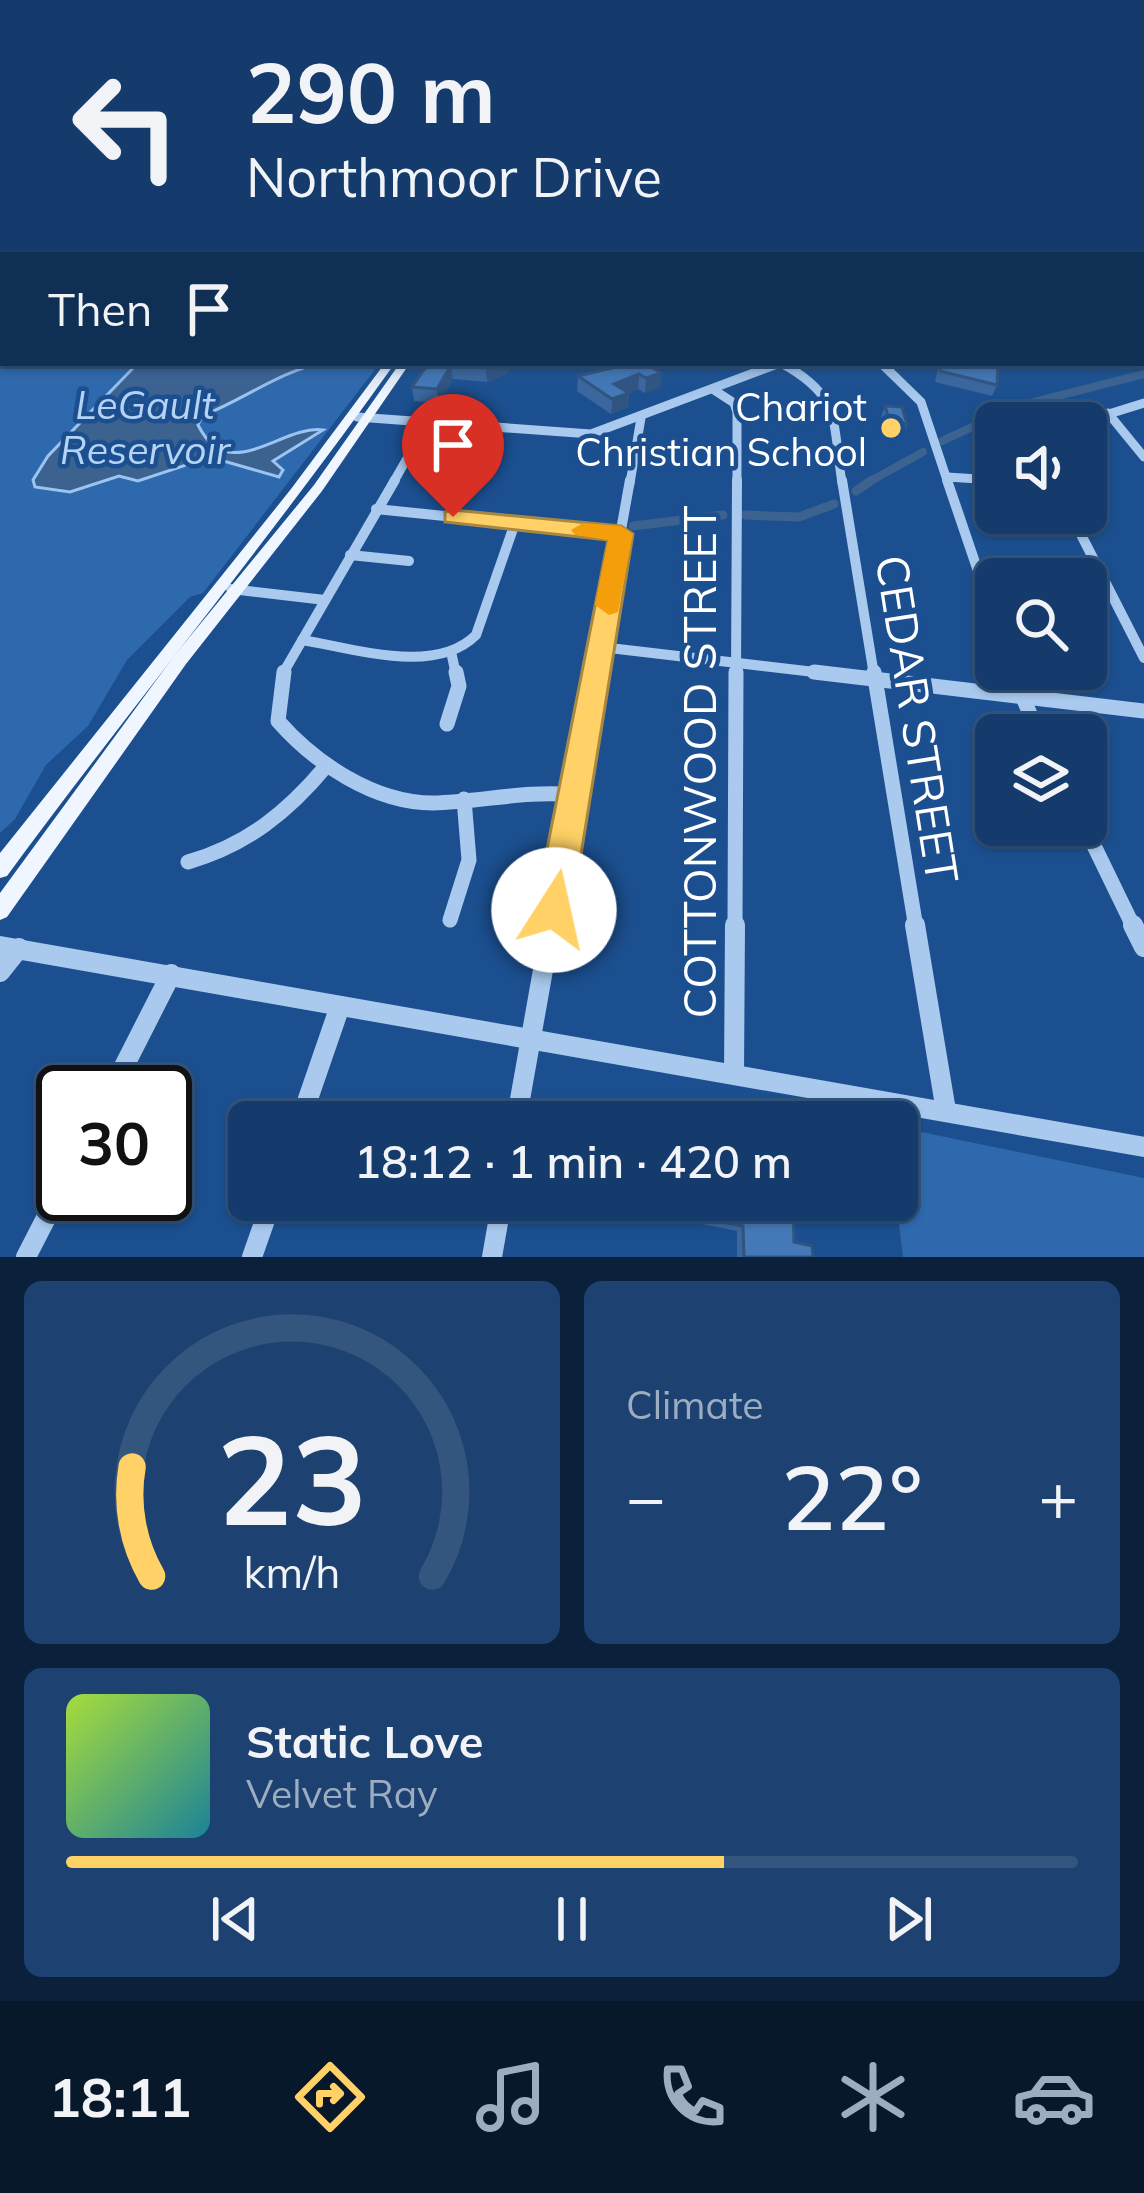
<!DOCTYPE html>
<meta charset="utf-8">
<style>
:root{--surface:#143b6b;--page:#1d4271;--text:#f1f3f6;--muted:#9dadc1;--line:#33557e;--accent:#ffd166}
body{margin:0;font-family:Mulish,sans-serif;background:var(--page);color:var(--text);height:100vh;display:flex;flex-direction:column;font-size:45px;white-space:nowrap}
*{box-sizing:border-box;margin:0}
p{font-size:39px;color:var(--muted)}
.icon{flex:none;width:66px;height:66px;fill:none;stroke:currentColor;stroke-width:2;stroke-linecap:round;stroke-linejoin:round}
.map{position:relative;height:1257px;overflow:hidden}
.drawer{display:flex;flex-direction:column;gap:24px;padding:24px;background:#0b203b;flex:1}
.drawer>*{flex:none}
.top-card{position:absolute;left:0px;top:0px;width:1146px;height:366px;box-shadow:0 3px 9px #0004,0 0 0 3px var(--line);background:#143b6b;color:var(--text);overflow:hidden}
.tools{position:absolute;left:975px;top:402px;display:grid;gap:24px}
.tools a{display:grid;place-items:center;width:132px;height:132px;border-radius:18px;background:var(--surface);box-shadow:0 3px 9px #0004,0 0 0 3px var(--line);font-size:60px}
.speed{position:absolute;left:36px;top:1065px;display:flex;gap:24px;font-size:60px;font-weight:700;text-align:center}
.speed>*{display:grid;place-content:center;width:156px;height:156px;border-radius:50%;background:var(--surface);box-shadow:0 3px 9px #0004,0 0 0 3px var(--line);line-height:1}
.speed .limit{border:6px solid #111;border-radius:18px;background:#fff;color:#111}
.pin{position:absolute;display:grid;place-items:center;width:102px;height:102px;color:#fff;margin:-123px -51px;border-radius:50% 50% 50% 0;rotate:-45deg;box-shadow:0 0 12px #0007}
.pin .icon{rotate:45deg}
.me{position:absolute;width:132px;margin:-66px;rotate:10deg;stroke-linejoin:round;filter:drop-shadow(0 0 9px #0008)}
.turn{display:flex;align-items:center;gap:42px;height:252px;padding:0 48px;font-size:54px}
.turn .icon{width:156px;height:156px;stroke-width:2.5}
.turn b{display:block;font-size:84px;line-height:102px}
.then{display:flex;align-items:center;height:114px;padding:0 48px;background:#0003;gap:24px;font-size:45px}
.big{font-size:90px;font-weight:600;line-height:1.1}
.drawer .tile{flex:1;display:flex;flex-direction:column;justify-content:center;gap:18px;min-width:0;padding:0 42px;border-radius:18px;background:var(--page)}
.drawer .dial{align-items:center;gap:0}
.dial svg{height:312px;overflow:visible;fill:none;stroke:var(--line);stroke-width:7;stroke-linecap:round;text-anchor:middle}
.dial text{fill:var(--text);stroke:none}
.song{display:flex;align-items:center;gap:36px}
.cover{width:144px;height:144px;border-radius:18px;background:linear-gradient(135deg,hsl(80 70% 55%),hsl(190 70% 35%))}
.played{height:12px;border-radius:6px;background:linear-gradient(90deg,var(--accent) 65%,var(--line) 65%)}
.keys{display:flex;justify-content:space-around;direction:ltr}
.heat{display:flex;justify-content:space-between;align-items:center;font-size:66px;direction:ltr}
.drawer .tiles{flex:1;display:grid;gap:24px;grid-template-columns:1fr 1fr}
.tile:last-child{grid-column:span 2}
.trip{position:absolute;left:228px;top:1101px;width:690px;height:120px;border-radius:18px;background:var(--surface);box-shadow:0 3px 9px #0004,0 0 0 3px var(--line);font-weight:600;line-height:120px;text-align:center}
.tabs{display:flex;height:192px;justify-content:space-around;align-items:center;background:#08182b;color:var(--muted)}
.tabs .icon{width:84px;height:84px}
.tabs .active{color:var(--accent)}
.tabs b{font-size:54px;color:var(--text)}
.map>svg:first-child{display:block}
</style>
<div class="map">
<svg width="1144" height="1257" viewBox="0 0 1144 1257">
<rect width="100%" height="100%" fill="#1b4f8f"/>
<g fill="#2e69ad">
<polygon points="0,238 3,363 380,363 203,593 190,597 127,660 88,726 46,765 15,819 0,833"/>
<polygon points="897,1127 1144,1178 1144,1257 903,1257 896,1200"/>
</g>
<path fill="#3c6290" stroke="#9cc4f0" stroke-width="3" d="M138,363H323C282,370 243,400 202,416L198,425C229,487 282,424 323,430L273,461L283,470L279,477L210,457L138,481L119,476L70,492L35,487L33,480L48,456Z"/>
<g fill="none" stroke-linecap="round" stroke-linejoin="round">
<g stroke="#3c6290" stroke-width="8">
<polyline points="942,441 1015,407 1144,374"/>
<polyline points="867,483 923,452"/>
</g>
<g stroke="#3c6290" stroke-width="9">
<polyline points="856,491 872,480"/>
<polyline points="745,515 799,517 834,504"/>
<polyline points="633,526 723,515"/>
</g>
<g stroke="#a9c9ee" stroke-width="9">
<path d="M781,363C842,396 832,420 842,483"/>
<polyline points="881,363 921,402 948,483"/>
<polyline points="714,390 734,403 737,412 737,483"/>
<polyline points="1108,413 1144,457"/>
<polyline points="357,417 591,434 780,363"/>
<polyline points="1080,423 1144,403"/>
<polyline points="947,477 978,479 996,470"/>
<polyline points="393,483 409,455 465,459"/>
<polyline points="630,483 641,418"/>
</g>
<g stroke="#a9c9ee" stroke-width="10">
<polyline points="842,480 874,675"/>
<polyline points="947,480 996,624"/>
<polyline points="376,509 621,534"/>
<polyline points="1070,513 1144,658"/>
<polyline points="350,555 409,561"/>
<polyline points="231,589 325,600"/>
<path d="M302,640C353,648 435,676 476,635L515,523"/>
<polyline points="601,647 840,675"/>
<polyline points="452,656 456,675"/>
<polyline points="1011,669 1014,675"/>
<polyline points="282,675 395,480"/>
<polyline points="595,675 630,480"/>
<polyline points="736,675 737,480"/>
</g>
<g stroke="#a9c9ee" stroke-width="15">
<path d="M284,672L278,721C315,763 374,803 433,803C481,802 526,790 575,795"/>
<polyline points="814,672 1144,711"/>
<polyline points="874,672 916,928"/>
<polyline points="1012,672 1039,735"/>
<polyline points="447,724 459,686 456,672"/>
<polyline points="1084,825 1134,928"/>
<path d="M188,862C247,845 288,812 327,765"/>
<polyline points="450,920 469,860 464,799"/>
<polyline points="551,928 596,672"/>
<polyline points="735,928 736,672"/>
</g>
<g stroke="#a9c9ee" stroke-width="20">
<polyline points="915,925 946,1111"/>
<polyline points="1133,925 1144,947"/>
<polyline points="0,946 1144,1147"/>
<polyline points="0,972 19,948"/>
<polyline points="734,1074 735,925"/>
<polyline points="111,1092 171,974"/>
<polyline points="300,1122 340,1006"/>
<polyline points="516,1122 551,925"/>
<polyline points="26,1257 63,1185"/>
<polyline points="252,1257 272,1200"/>
<polyline points="492,1257 502,1200"/>
</g>
<g fill="#f0f6ff" fill-rule="evenodd">
<polygon points="3,225 3,229 0,230 0,226"/>
<path d="M385,363H395C271,538 134,703 7,876L0,878V853L291,489Z"/>
<polygon points="400,363 410,363 322,491 186,664 7,917 0,920 0,893 174,656 314,485"/>
</g>
</g>
<g fill="#3a679d">
<polygon points="423,363 513,363 508,373 487,382 453,379 439,403 414,401 412,387 424,370"/>
<polygon points="609,363 645,363 661,373 660,387 645,393 638,389 629,393 628,407 611,414 577,391 578,376 609,368"/>
<polygon points="906,363 998,363 997,385 992,396 935,382 938,369"/>
<polygon points="885,406 907,424 903,436 886,434 881,417"/>
<polygon points="697,1200 793,1200 794,1242 813,1257 737,1257 737,1231 697,1223"/>
</g>
<g fill="#305480">
<polygon points="498,363 513,363 508,373 487,382 486,368"/>
<polygon points="451,365 453,379 439,403 437,389"/>
<polygon points="661,373 660,387 645,393 646,378"/>
<polygon points="639,374 638,389 629,393 628,407 611,414 614,384"/>
</g>
<g fill="#4478b7" stroke="#305480" stroke-width="3">
<polygon points="429,363 498,363 486,368 451,365 437,389 412,387"/>
<polygon points="621,363 645,363 661,373 646,378 639,374 614,384 629,393 612,399 578,376 624,365"/>
<polygon points="941,363 998,363 997,385 940,371"/>
<polygon points="885,406 902,407 907,424 890,423"/>
<polygon points="702,1200 793,1200 794,1242 812,1246 813,1257 744,1257 743,1226 702,1218"/>
</g>
<linearGradient id="sky" x2="0" y2="1"><stop stop-color="#0f2b4f"/><stop offset="0.56" stop-color="#39639b"/><stop offset="1" stop-color="#39639b" stop-opacity="0"/></linearGradient>
<rect width="1144" height="398" fill="url(#sky)"/>
<polygon fill="#ffd166" stroke="#a68842" stroke-width="3" points="453,510 621,526 633,534 572,910 567,923 554,929 541,923 535,910 608,540 445,522 445,512"/>
<polygon fill="#f59e0b" points="583,523 621,526 633,534 618,612 609,615 595,605 608,540 575,535 571,530"/>
<circle fill="#ffd166" stroke="#1b4f8f" stroke-width="4.5" cx="891" cy="428" r="12"/>
<g text-anchor="middle" dominant-baseline="central" stroke-width="9" stroke-linejoin="round" paint-order="stroke">
<g font-size="39" font-style="italic" fill="#b5d3f5" stroke="#1b4f8f">
<text x="145" y="404">LeGault<tspan x="145" dy="45">Reservoir</tspan></text>
</g>
<g font-size="39" fill="#fff" stroke="#1b4f8f" text-anchor="end">
<text x="867" y="406">Chariot<tspan x="867" dy="45">Christian School</tspan></text>
</g>
<g font-size="45" fill="#fff" stroke="#1b4f8f">
<text transform="translate(918 719) rotate(81)">CEDAR STREET</text>
<text transform="translate(699 762) rotate(-90)">COTTONWOOD STREET</text>
</g>
</g>
</svg>
<div class="tools">
<a><svg class="icon" aria-label="sound" viewBox="0 0 24 24"><path d="M4 9h4l5-4v14l-5-4H4zM17 9q2 3 0 6"/></svg></a>
<a><svg class="icon" aria-label="search" viewBox="0 0 24 24"><circle cx="10" cy="10" r="6"/><path d="M15 15l6 6"/></svg></a>
<a><svg class="icon" aria-label="layers" viewBox="0 0 24 24"><path d="M12 4l9 5-9 5-9-5zM3 14l9 5 9-5"/></svg></a>
</div>
<div class="speed"><div class="limit">30</div></div>
<div class="pin" style="left:453px;top:517px;background:#d93025"><svg class="icon" aria-label="arrive" viewBox="0 0 24 24"><path d="M6 21V4h12l-3 4 3 4H6"/></svg></div>
<svg class="me" style="left:554px;top:910px" viewBox="-20 -20 40 40"><circle r="19" fill="#fff"/><path d="M0-13L10 11 0 6-10 11z" fill="#ffd166"/></svg>
<div class="trip">18:12 · 1 min · 420 m</div>
<div class="top-card">
<div class="turn"><svg class="icon" aria-label="left" viewBox="0 0 24 24"><path d="M17 20v-9H6M10 6l-5 5 5 5"/></svg><div><b>290 m</b>Northmoor Drive</div></div>
<div class="then">Then<svg class="icon" aria-label="arrive" viewBox="0 0 24 24"><path d="M6 21V4h12l-3 4 3 4H6"/></svg></div>
</div>
</div>
<section class="drawer">
<div class="tiles">
<div class="tile dial"><svg viewBox="0 0 100 80">
<path d="M14 69A42 42 0 1 1 86 69"/>
<path d="M14 69A42 42 0 0 1 9 41" stroke="#ffd166"/>
<text x="50" y="56" font-size="32" font-weight="700">23</text>
<text x="50" y="72" font-size="11">km/h</text>
</svg></div>
<div class="tile"><p>Climate</p>
<div class="heat"><a>−</a><b class="big">22°</b><a>+</a></div>
</div>
<div class="tile">
<div class="song"><i class="cover"></i><div><b>Static Love</b><p>Velvet Ray</p></div></div>
<div class="played"></div>
<div class="keys"><svg class="icon" aria-label="previous" viewBox="0 0 24 24"><path d="M18 5L8 12l10 7zM5 5v14"/></svg><svg class="icon" aria-label="pause" viewBox="0 0 24 24"><path d="M8 5v14M16 5v14"/></svg><svg class="icon" aria-label="next" viewBox="0 0 24 24"><path d="M6 5l10 7-10 7zM19 5v14"/></svg></div>
</div>
</div>
</section>
<nav class="tabs">
<b>18:11</b>
<svg class="icon active" aria-label="directions" viewBox="0 0 24 24"><path d="M12 3l9 9-9 9-9-9zM9 14v-3h6M13 9l2 2-2 2"/></svg>
<svg class="icon" aria-label="music" viewBox="0 0 24 24"><path d="M9 18V5l10-2v13"/><circle cx="6" cy="18" r="3"/><circle cx="16" cy="16" r="3"/></svg>
<svg class="icon" aria-label="phone" viewBox="0 0 24 24"><path d="M5 4h4l2 5-3 2q2 4 5 5l2-3 5 2v4C11 20 4 13 5 4z"/></svg>
<svg class="icon" aria-label="climate" viewBox="0 0 24 24"><path d="M12 3v18M4 7l16 10M4 17L20 7"/></svg>
<svg class="icon" aria-label="car" viewBox="0 0 24 24"><path d="M5 17H2v-5l4-1 3-4h7l3 4 3 1v5h-3M9 17h6M6 11h13"/><circle cx="7" cy="17" r="2"/><circle cx="17" cy="17" r="2"/></svg>
</nav>
